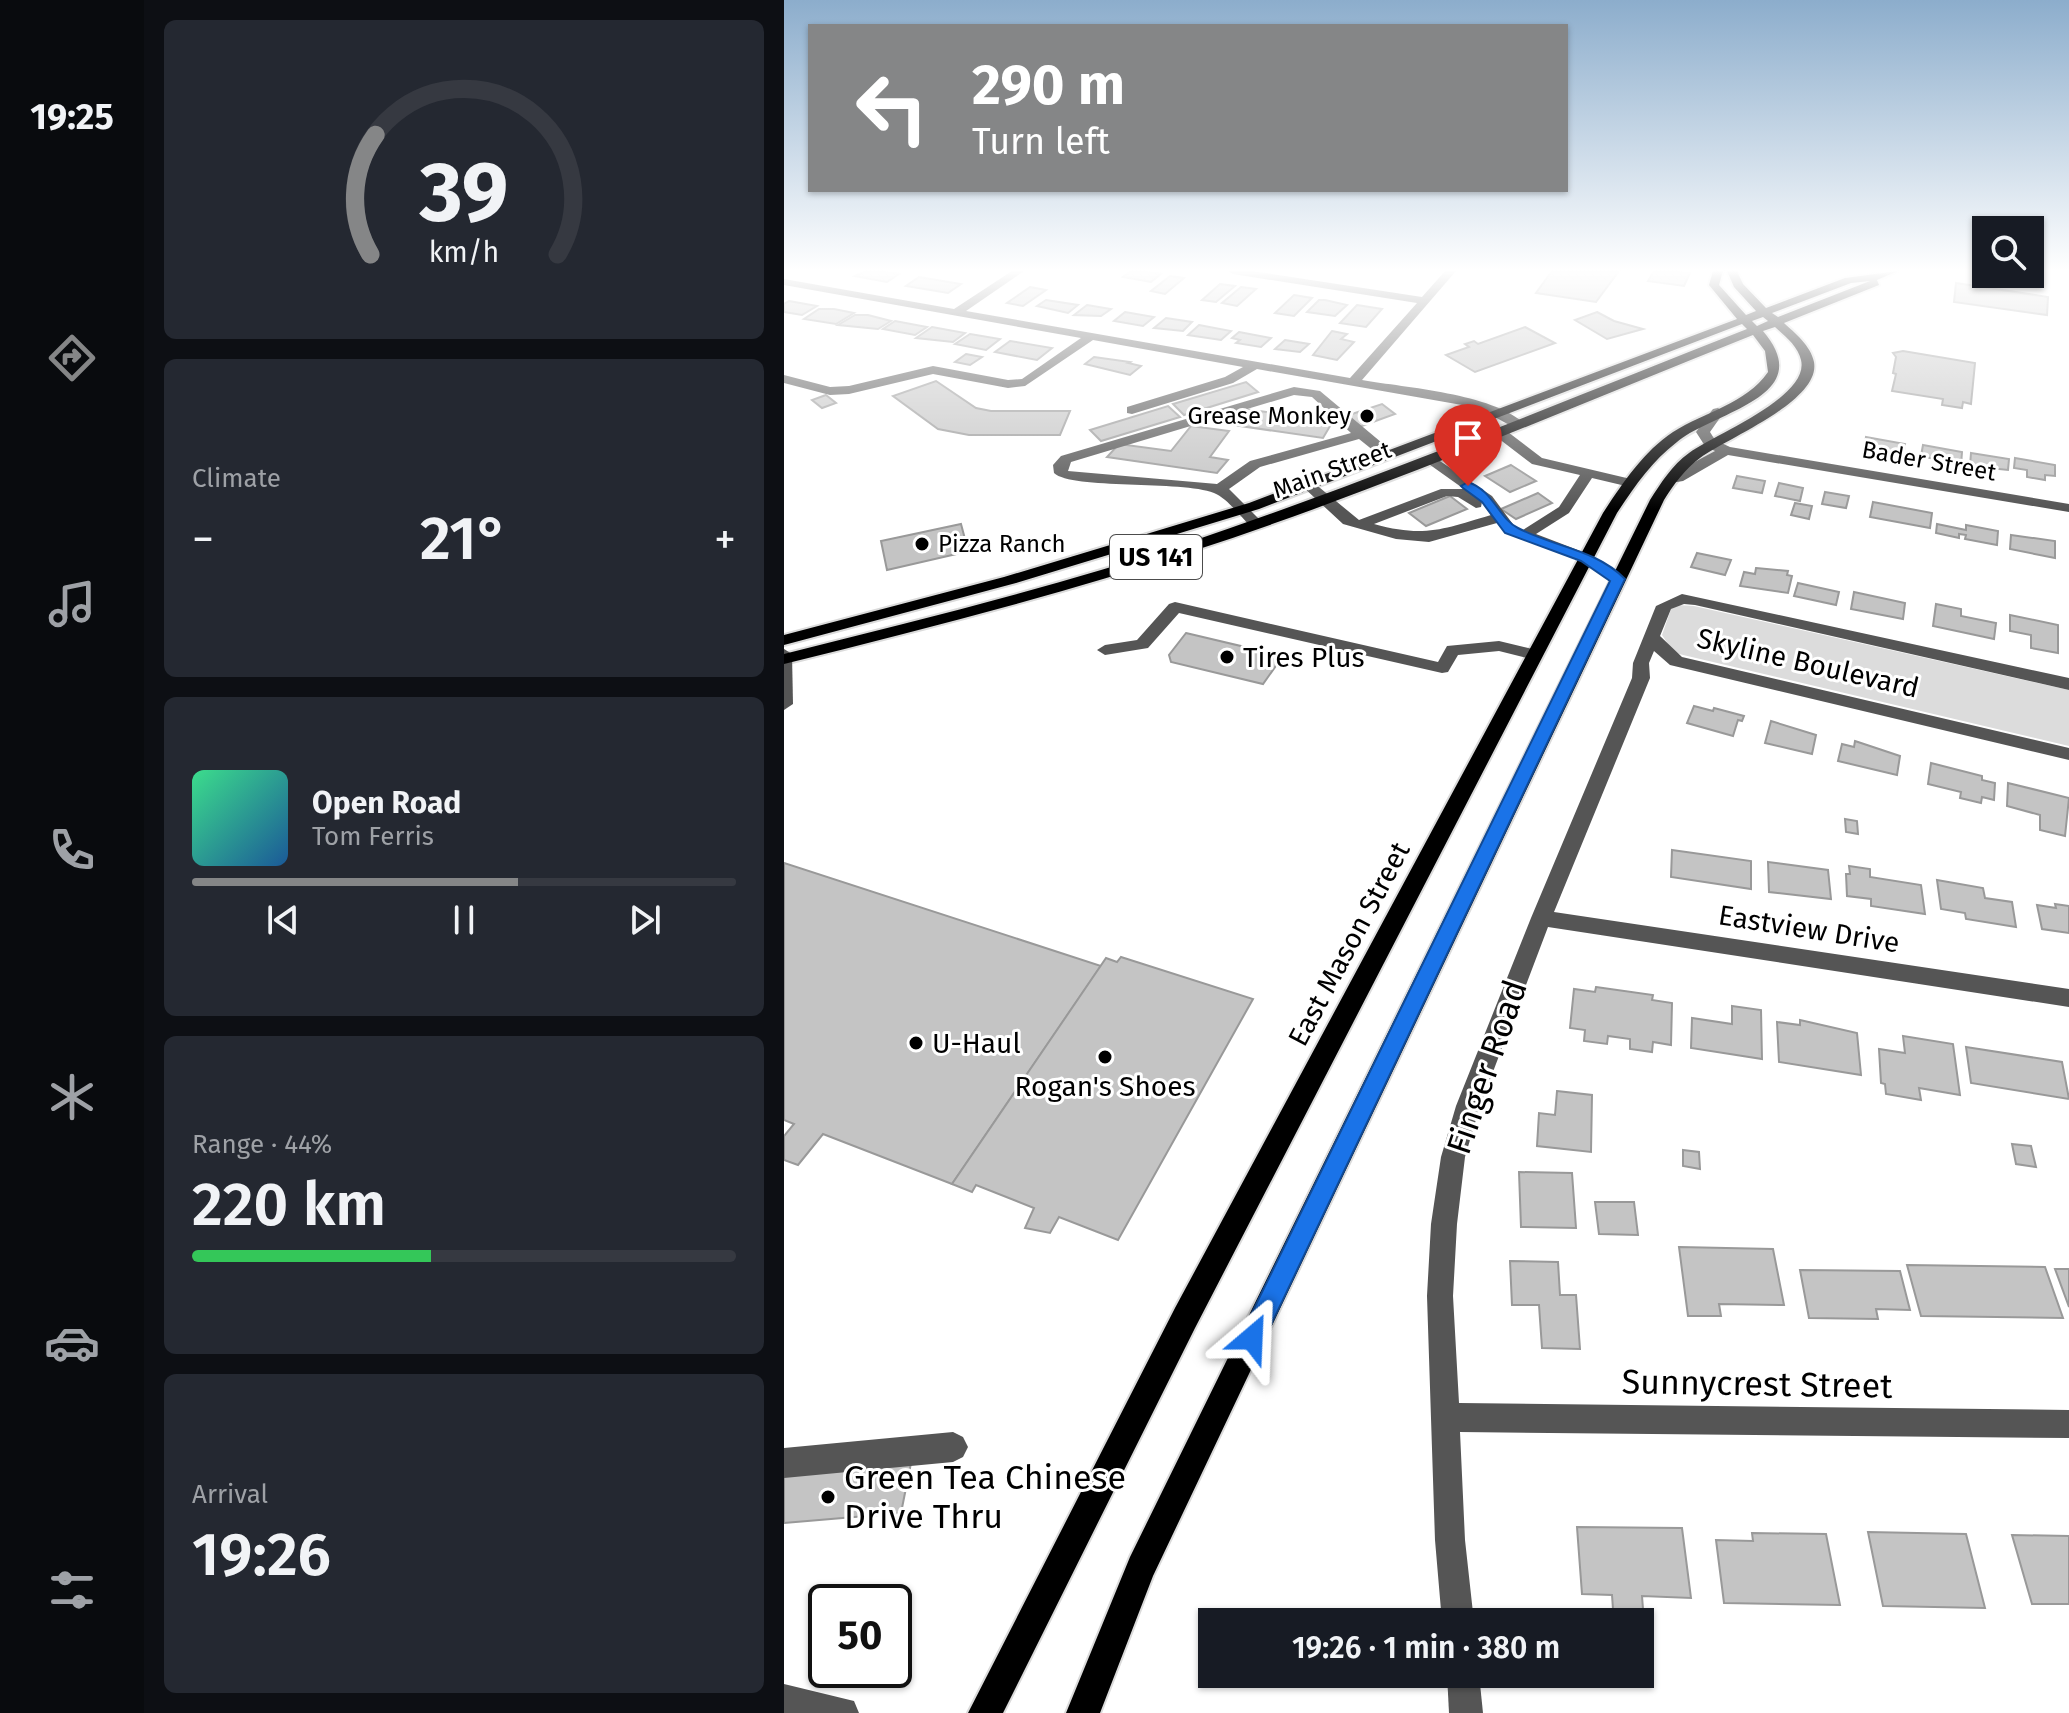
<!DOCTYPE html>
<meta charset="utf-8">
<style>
:root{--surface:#171b24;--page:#242831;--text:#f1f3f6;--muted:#9ea1a6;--line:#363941;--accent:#858687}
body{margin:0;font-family:"Fira Sans",sans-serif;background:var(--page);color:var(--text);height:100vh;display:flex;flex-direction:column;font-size:30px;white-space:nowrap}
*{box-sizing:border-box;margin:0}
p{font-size:26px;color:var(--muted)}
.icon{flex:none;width:44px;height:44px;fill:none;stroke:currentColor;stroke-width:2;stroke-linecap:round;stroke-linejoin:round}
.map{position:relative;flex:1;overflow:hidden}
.side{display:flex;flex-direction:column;gap:20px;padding:20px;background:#0d0f14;width:640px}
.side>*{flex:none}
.top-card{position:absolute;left:24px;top:24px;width:760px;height:168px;border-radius:0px;box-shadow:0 2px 6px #0004;background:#858687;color:#fff;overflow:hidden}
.controls{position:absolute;left:1188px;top:216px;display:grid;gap:16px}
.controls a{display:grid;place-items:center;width:72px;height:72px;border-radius:0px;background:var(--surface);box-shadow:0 2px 6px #0004;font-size:40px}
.speed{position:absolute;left:24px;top:1584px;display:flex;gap:16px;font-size:40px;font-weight:700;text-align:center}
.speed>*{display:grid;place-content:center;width:104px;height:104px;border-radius:50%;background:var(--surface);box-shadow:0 2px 6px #0004;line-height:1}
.speed .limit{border:4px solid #111;border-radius:12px;background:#fff;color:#111}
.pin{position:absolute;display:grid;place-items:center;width:68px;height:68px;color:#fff;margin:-82px -34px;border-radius:50% 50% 50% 0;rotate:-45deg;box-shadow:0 0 8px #0007}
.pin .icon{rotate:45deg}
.me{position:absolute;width:88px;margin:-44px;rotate:26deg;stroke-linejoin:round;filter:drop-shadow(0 0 6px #0008)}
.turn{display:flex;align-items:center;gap:28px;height:168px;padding:0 32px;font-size:36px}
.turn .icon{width:104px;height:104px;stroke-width:2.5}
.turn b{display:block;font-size:56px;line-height:68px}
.big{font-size:60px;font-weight:600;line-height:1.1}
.side .widget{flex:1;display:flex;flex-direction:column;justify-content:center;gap:12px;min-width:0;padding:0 28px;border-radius:12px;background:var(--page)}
.side .dial{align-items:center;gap:0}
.dial svg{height:208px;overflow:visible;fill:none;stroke:var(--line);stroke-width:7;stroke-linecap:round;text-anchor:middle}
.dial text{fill:var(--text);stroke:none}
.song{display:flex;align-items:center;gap:24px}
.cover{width:96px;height:96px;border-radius:12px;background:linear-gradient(135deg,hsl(150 70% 55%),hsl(210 70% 35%))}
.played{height:8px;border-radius:4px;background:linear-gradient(90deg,var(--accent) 60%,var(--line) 60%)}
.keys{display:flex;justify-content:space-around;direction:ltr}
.heat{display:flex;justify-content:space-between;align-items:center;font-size:44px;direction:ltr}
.charge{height:12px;border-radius:6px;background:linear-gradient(90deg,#34c759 44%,var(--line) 0)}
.trip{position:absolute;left:414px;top:1608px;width:456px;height:80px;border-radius:0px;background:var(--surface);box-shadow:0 2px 6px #0004;font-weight:600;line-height:80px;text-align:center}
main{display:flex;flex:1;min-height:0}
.menu{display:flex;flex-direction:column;width:144px;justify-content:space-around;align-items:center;background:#090b0e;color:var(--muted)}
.menu .icon{width:56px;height:56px}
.menu .on{color:var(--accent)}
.menu b{font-size:36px;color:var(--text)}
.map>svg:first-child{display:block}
</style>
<main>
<nav class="menu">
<b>19:25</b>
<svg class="icon on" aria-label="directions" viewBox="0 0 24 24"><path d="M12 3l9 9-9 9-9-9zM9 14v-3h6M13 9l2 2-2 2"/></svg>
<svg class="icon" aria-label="music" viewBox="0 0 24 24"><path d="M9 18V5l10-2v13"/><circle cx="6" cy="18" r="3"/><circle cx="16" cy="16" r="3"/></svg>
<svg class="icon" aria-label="phone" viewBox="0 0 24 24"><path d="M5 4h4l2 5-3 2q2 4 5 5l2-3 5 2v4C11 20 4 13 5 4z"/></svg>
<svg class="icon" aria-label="climate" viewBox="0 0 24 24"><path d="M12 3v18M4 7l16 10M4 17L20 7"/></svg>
<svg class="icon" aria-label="car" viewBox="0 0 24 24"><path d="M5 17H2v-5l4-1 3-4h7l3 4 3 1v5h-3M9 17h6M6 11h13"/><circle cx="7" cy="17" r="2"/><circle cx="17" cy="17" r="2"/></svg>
<svg class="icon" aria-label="filters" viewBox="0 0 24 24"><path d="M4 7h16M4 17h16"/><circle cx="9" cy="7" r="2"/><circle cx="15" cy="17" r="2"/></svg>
</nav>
<section class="side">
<div class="widget dial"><svg viewBox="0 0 100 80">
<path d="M14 69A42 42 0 1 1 86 69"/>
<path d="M14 69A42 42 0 0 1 16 23" stroke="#858687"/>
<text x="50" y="56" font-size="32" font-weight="700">39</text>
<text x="50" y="72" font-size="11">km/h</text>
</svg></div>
<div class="widget"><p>Climate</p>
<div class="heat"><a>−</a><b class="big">21°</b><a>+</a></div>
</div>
<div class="widget">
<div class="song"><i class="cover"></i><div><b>Open Road</b><p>Tom Ferris</p></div></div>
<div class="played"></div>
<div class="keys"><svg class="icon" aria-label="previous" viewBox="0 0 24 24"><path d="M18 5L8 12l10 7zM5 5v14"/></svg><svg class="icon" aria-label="pause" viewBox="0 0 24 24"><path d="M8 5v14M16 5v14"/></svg><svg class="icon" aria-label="next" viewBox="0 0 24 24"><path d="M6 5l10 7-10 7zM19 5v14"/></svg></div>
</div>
<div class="widget"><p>Range · 44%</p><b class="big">220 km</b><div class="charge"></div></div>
<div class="widget"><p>Arrival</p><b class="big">19:26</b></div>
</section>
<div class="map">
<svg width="1285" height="1713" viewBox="0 0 1285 1713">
<rect width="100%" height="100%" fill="#fff"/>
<polygon fill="#dcdcdc" points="894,605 910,606 1285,690 1285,746 895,654 888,650 878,635 887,609"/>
<g fill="#c4c4c4" stroke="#999" stroke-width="2">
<polygon points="81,271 93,271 115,274 103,282 71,276"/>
<polygon points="347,271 357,271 377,274 367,282 339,277"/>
<polygon points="768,271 835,271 812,302 752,293"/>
<polygon points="870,271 887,271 906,273 900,286 864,281"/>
<polygon points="386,276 400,278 381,294 367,291"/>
<polygon points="135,277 177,284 164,293 122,286"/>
<polygon points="1172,283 1264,297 1263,315 1170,302"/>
<polygon points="436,284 451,286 432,302 418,300"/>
<polygon points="246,287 262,290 239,306 223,303"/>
<polygon points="457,287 472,289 453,306 438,303"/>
<polygon points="510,295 528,298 510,316 491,313"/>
<polygon points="262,300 294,305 284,313 253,306"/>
<polygon points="535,300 541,300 563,305 551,316 523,312"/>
<polygon points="5,301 33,306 18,315 0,312 0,304"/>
<polygon points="303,305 327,309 317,316 290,315"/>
<polygon points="573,305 598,309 582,327 556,323"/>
<polygon points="35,309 50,309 70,313 52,324 20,319"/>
<polygon points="341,312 370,317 359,326 330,321"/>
<polygon points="813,312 830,321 859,329 823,339 791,320"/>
<polygon points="71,315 84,315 107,321 94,329 54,325"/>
<polygon points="382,318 408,322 399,331 370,328"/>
<polygon points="111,321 143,327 131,335 99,329"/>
<polygon points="415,325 447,331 437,340 404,335"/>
<polygon points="148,327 181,333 169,342 132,338"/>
<polygon points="741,327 771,343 691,372 662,355 685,347 681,344 690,341 694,344"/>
<polygon points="548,331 563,334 557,339 570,342 553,360 529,355"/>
<polygon points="455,332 487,338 477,347 452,343 456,340 448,338"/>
<polygon points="186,334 216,339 202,350 171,344"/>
<polygon points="501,340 525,344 516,352 491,349"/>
<polygon points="226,341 268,348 253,360 211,352"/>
<polygon points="1119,351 1191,363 1187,404 1179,402 1178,408 1158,405 1159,399 1108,391 1112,374 1109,373 1112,357 1109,353"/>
<polygon points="182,354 198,357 186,365 171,362"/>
<polygon points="310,357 346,362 344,363 357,366 346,375 301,364"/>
<polygon points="152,381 192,408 207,411 286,411 276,435 185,435 154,429 109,396"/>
<polygon points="462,382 474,392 400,415 389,404"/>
<polygon points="42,395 52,403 38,408 28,400"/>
<polygon points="598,404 611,414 575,427 562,416"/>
<polygon points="384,406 396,417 317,441 306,430"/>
<polygon points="461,409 549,421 539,438 449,425"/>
<polygon points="407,426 445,431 426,457 444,460 433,473 323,457 335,444 387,451"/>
<polygon points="1082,437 1121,444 1119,457 1080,450"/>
<polygon points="1139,445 1178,452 1177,465 1137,456"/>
<polygon points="1187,453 1225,459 1224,470 1186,466"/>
<polygon points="1231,458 1271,465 1271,476 1261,475 1261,480 1243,477 1243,470 1230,468"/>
<polygon points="727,465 752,481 726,492 701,476"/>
<polygon points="953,476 981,481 978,493 949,488"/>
<polygon points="995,483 1019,488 1016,501 991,496"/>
<polygon points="1041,492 1065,496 1062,508 1038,504"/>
<polygon points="754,493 768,503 732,519 717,509"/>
<polygon points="666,496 683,509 642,526 625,513"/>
<polygon points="1089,502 1148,513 1146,528 1086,517"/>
<polygon points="1011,503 1028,506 1025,519 1007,515"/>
<polygon points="177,524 181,539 187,538 190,550 103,570 97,541"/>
<polygon points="1153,524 1182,530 1182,525 1214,531 1213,545 1181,539 1182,535 1175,534 1175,538 1152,533"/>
<polygon points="1227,535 1271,541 1271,558 1226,549"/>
<polygon points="913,553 947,560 941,575 907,567"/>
<polygon points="972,568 1004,571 1003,575 1008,576 1004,593 956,586 960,572 971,574"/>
<polygon points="1014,583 1055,592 1052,605 1010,596"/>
<polygon points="1070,592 1121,603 1119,619 1067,609"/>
<polygon points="1152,604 1177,609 1177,616 1212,623 1210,639 1149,626"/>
<polygon points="1226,615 1274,625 1274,653 1247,648 1247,635 1226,631"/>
<polygon points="402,633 499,656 479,684 387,662 385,655"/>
<polygon points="910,706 929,711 930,708 960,716 958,721 954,720 949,736 903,723"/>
<polygon points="987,721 1032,735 1028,754 981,743"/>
<polygon points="1071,741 1116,756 1113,775 1054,761 1058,744 1070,747"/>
<polygon points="1147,763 1198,776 1198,780 1211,783 1210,800 1198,797 1197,803 1176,798 1177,792 1144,784"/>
<polygon points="1224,783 1285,798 1281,836 1256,830 1256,815 1223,806"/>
<polygon points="1061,819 1073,821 1074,834 1062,832"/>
<polygon points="888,850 967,861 967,889 887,877"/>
<polygon points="984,862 1044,870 1047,899 985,892"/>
<polygon points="0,863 317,966 168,1184 39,1134 14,1165 0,1160 0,1136 10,1124 0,1120"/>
<polygon points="1065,866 1086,869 1086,877 1137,885 1141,914 1087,906 1087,899 1063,896 1062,874 1066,874"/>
<polygon points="1153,880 1199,888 1201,898 1228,902 1232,927 1182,919 1181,913 1157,909"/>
<polygon points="1271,904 1285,906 1285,933 1258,929 1253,905 1272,908"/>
<polygon points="337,957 469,999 334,1240 275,1217 266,1233 241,1228 250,1208 192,1185 188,1192 168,1184 322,958 333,962"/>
<polygon points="812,987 869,995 868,1000 888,1003 887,1045 869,1042 868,1052 846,1049 846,1039 824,1036 823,1044 800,1041 801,1030 786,1028 790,989 811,992"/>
<polygon points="948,1006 977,1010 978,1059 907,1048 908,1018 948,1024"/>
<polygon points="1016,1020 1073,1033 1077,1075 995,1062 993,1022 1016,1025"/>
<polygon points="1119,1036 1169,1044 1176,1095 1135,1088 1137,1100 1102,1094 1101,1084 1097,1083 1095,1049 1121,1053"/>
<polygon points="1182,1047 1278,1062 1285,1099 1187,1083"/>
<polygon points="773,1091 808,1095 807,1152 753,1146 755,1113 771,1115"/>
<polygon points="1228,1144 1247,1146 1252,1167 1232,1164"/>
<polygon points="899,1150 915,1152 916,1169 899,1166"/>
<polygon points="735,1172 788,1173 792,1228 737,1227"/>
<polygon points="811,1202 850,1202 854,1235 815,1234"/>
<polygon points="895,1247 989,1249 1000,1305 935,1304 937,1316 904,1316"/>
<polygon points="726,1261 774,1262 776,1295 792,1295 796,1349 758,1348 755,1305 728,1305"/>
<polygon points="1123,1265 1261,1267 1279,1318 1137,1316"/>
<polygon points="1271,1269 1285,1269 1285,1307"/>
<polygon points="1016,1270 1116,1271 1126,1310 1092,1309 1094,1319 1025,1318"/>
<polygon points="127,1463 117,1513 0,1523 0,1476"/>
<polygon points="793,1527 898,1528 907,1598 858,1596 859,1609 829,1609 828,1595 798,1594"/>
<polygon points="1084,1532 1182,1534 1201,1608 1099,1606"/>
<polygon points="968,1533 1042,1534 1056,1605 940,1603 932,1540 969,1541"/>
<polygon points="1228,1535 1285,1536 1285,1604 1248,1604"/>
</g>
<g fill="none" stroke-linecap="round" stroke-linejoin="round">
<g stroke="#dbdbdb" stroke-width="4">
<path id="major" d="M929,271H939L935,285L962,315L972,311L950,287L943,271H953L959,284L982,308L1061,278L1114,271L1093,280L1095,285L1000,323C1011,333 1027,346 1030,362C1037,401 943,438 916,458C901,469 890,484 880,500L369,1576L316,1713H282L346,1557L866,500C877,483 888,465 905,453C931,434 1026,397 1017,360C1014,346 1001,336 991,327L979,331C1035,397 931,411 893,442C868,461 850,487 833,513L411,1328L219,1713H184L391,1308L819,513C838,484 859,452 889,432C920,412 962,404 984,372L981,351L969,335C783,409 599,489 409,551C274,595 137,630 0,664V654C135,620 271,587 403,543C592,479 777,402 963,329L958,324L475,509L232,583L0,645V635L220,577L465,503L953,319L925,285ZM1086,281L994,317L988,313L1067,283ZM979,317L984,321L973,326L968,321Z"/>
</g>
<g fill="#555" fill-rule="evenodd">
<path d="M228,271H240L182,311L566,378L633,303L449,274L444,271H468L638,297L661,271H672L578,380C623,388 707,393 741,424L729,427L709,416L678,405L473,369L449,383L348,414L343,413V407L441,377L459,367L309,340L241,386L224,388L149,374L65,394L46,395L0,383V375L46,387L65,386L149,366L224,380L238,379L297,338L0,285V279L170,309Z"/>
<path d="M510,387L536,391L610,453V459H600L575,439L476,467L445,489L477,521V527H467C457,517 443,498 430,493C398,480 288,490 270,473L269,465L277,456ZM510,395L528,397L567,433L466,461L433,484L284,471L287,462Z"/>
<polygon points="934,408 940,412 926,432 931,440 946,447 1285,504 1285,512 944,455 899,481 881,484 881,478 931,451 921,446 912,432 929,409"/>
<path d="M710,429H720L758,458L851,480L853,483L846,487L808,478L785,513L752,534L807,555L840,576V582H828L797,561L721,533L713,523L645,542L612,539L559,524L518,486L525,482L530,483L575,520L657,489H680L642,462L640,459L647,455L708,496L731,527L739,530L775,507L796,475L748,464L710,435ZM663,496L674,497L692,508L697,507L698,502L707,515C660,529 640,538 590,524Z"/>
<polygon points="898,594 1285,678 1285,690 911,605 900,604 887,609 876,636 898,657 1285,748 1285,760 886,665 870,651 865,663 866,678 770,912 1285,989 1285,1007 764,927 696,1106 681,1157 673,1224 669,1296 675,1403 1285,1410 1285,1438 676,1432 681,1540 690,1622 658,1622 651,1540 643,1296 647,1224 657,1157 672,1106 747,918 848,678 849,663 872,606"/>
<polygon points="391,602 654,662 663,646 715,641 757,651 759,655 751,660 715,651 674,655 664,672 658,673 395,613 364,648 321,655 313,650 321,645 353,640 385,604"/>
<polygon points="0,649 8,654 9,704 0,710"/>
<polygon points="169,1432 179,1437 184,1447 179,1457 169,1462 0,1478 0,1448"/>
<polygon points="663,1674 695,1674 699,1713 665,1713"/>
<polygon points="0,1684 70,1701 75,1713 0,1713"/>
</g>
<use href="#major" fill="#000" fill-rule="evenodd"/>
</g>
<linearGradient id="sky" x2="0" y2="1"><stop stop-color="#8cadcc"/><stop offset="0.53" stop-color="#fff"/><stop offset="1" stop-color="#fff" stop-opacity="0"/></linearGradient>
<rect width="1285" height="510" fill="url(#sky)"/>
<path fill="#1a73e8" stroke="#114b97" stroke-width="2" d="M684,482C710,491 714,518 734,528C769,547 812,549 841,579L477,1346L468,1350L460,1346L456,1338L460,1329L826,581L797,561L721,533L698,502L679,488L677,486Z"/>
<g fill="#000" stroke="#fff" stroke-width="3">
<circle cx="583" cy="416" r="8"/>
<circle cx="138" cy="544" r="8"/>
<circle cx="443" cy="657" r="8"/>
<circle cx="132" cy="1043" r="8"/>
<circle cx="321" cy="1057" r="8"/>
<circle cx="44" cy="1497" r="8"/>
</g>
<g text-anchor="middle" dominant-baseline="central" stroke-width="6" stroke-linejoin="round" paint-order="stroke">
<g font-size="24" fill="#000" stroke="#fff" text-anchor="end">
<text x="567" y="416">Grease Monkey</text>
<text x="154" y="544" text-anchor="start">Pizza Ranch</text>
</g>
<g font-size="24" fill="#000" stroke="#fff">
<text transform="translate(1145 461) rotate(10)">Bader Street</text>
<text transform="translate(548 470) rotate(-20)">Main Street</text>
</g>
<rect fill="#fff" stroke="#4c4c4c" stroke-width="2" x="326" y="535" width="92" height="44" rx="6"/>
<g font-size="26" font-weight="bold" fill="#000">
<text x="372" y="557">US 141</text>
</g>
<g font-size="28" fill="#000" stroke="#fff" text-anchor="start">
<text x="459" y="657">Tires Plus</text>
<text x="148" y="1043">U-Haul</text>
<text x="321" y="1086" text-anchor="middle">Rogan's Shoes</text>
</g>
<g font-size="28" fill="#000" stroke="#fff">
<text transform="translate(1024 663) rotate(13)">Skyline Boulevard</text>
<text transform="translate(1025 929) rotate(9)">Eastview Drive</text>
<text transform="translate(565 944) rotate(-62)">East Mason Street</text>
</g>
<g font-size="34" fill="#000" stroke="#fff">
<text transform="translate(703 1067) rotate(-71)">Finger Road</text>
<text transform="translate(973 1384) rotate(1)">Sunnycrest Street</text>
</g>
<g font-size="34" fill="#000" stroke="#fff" text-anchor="start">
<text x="60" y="1477">Green Tea Chinese<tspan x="60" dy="39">Drive Thru</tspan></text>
</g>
</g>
</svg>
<div class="controls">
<a><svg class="icon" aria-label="search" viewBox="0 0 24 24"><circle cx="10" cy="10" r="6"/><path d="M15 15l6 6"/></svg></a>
</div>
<div class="speed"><div class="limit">50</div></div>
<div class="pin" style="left:684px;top:486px;background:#d93025"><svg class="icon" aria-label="arrive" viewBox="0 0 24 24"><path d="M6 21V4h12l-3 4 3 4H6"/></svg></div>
<svg class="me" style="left:468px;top:1338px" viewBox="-20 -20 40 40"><path d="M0-17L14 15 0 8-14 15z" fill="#1a73e8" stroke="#fff" stroke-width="4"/></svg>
<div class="trip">19:26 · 1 min · 380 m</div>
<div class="top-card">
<div class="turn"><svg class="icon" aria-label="left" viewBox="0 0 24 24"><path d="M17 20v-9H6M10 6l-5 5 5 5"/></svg><div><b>290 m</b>Turn left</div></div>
</div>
</div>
</main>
